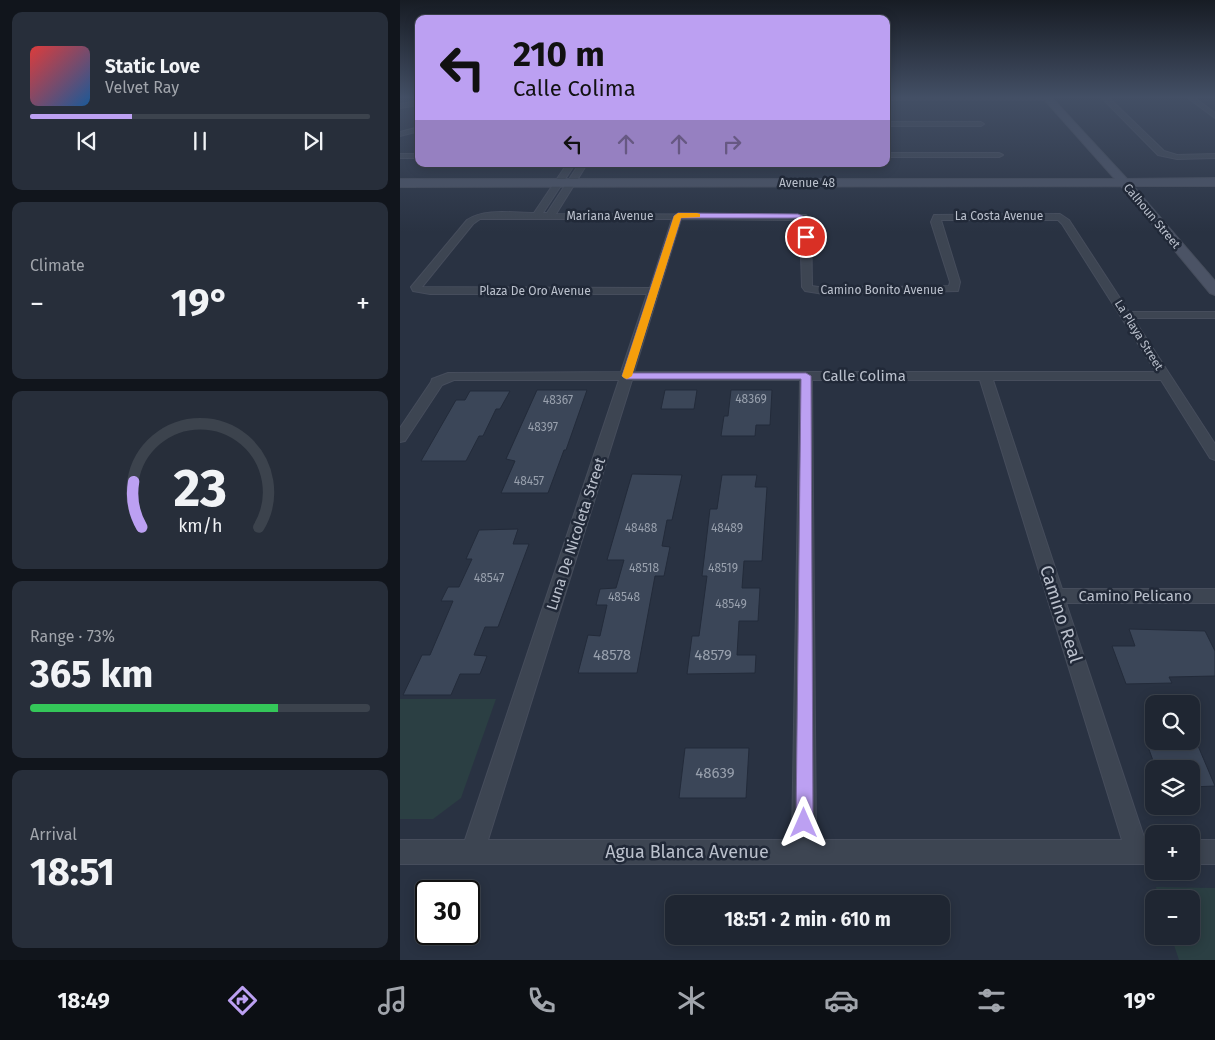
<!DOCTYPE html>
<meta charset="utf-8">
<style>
:root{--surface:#1f2632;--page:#272e3a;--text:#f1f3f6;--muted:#a1a5ac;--line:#3c434d;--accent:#bca0f2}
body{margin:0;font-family:"Fira Sans",sans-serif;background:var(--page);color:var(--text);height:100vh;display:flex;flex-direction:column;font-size:19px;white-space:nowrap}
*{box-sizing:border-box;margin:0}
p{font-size:16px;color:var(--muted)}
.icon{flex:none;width:28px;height:28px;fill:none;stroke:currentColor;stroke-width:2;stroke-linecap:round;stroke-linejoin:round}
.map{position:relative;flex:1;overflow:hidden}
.side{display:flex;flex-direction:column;gap:12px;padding:12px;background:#11151c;width:400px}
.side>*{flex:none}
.hud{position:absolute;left:15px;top:15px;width:475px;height:152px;border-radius:10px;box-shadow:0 2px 12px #0003,0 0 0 1px var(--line);background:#bca0f2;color:#111;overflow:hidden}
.fabs{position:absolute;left:745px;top:695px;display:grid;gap:10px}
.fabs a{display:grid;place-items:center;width:55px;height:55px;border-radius:10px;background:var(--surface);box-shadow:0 2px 12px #0003,0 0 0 1px var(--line);font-size:25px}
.speed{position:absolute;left:15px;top:880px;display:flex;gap:10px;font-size:25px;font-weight:700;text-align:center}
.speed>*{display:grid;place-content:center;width:65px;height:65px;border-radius:50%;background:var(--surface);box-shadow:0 2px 12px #0003,0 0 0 1px var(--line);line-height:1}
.speed .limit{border:2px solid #111;border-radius:8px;background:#fff;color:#111}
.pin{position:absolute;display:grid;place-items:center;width:42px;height:42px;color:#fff;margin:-21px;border:2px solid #fff;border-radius:50%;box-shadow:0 1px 5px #0007}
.me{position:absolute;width:55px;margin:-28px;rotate:0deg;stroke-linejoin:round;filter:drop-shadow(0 0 4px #0008)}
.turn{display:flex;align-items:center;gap:18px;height:105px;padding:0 15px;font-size:22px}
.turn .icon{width:65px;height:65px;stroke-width:2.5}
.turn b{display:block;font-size:35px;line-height:42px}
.lanes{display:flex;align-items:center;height:48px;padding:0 15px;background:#0003;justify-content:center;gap:25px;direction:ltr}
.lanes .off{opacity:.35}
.big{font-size:38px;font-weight:700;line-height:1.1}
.side .tile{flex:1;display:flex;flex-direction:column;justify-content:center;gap:8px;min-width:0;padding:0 18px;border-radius:10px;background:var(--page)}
.side .dial{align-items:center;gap:0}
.dial svg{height:130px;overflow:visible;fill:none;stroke:var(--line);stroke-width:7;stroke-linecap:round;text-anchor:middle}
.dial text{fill:var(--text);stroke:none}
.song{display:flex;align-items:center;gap:15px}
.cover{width:60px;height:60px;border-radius:8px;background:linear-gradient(135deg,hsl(0 70% 55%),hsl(210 70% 35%))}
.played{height:5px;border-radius:2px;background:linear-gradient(90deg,var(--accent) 30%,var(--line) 30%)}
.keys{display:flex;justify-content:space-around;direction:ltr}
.heat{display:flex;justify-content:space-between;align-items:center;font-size:28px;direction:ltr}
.charge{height:8px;border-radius:4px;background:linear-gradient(90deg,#34c759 73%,var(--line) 0)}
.trip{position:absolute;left:265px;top:895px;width:285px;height:50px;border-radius:10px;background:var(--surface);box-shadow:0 2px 12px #0003,0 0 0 1px var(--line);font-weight:700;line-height:50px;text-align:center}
.dock{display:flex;height:80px;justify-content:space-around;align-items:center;background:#0c0f14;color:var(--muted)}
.dock .icon{width:35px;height:35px}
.dock .current{color:var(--accent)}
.dock b{font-size:22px;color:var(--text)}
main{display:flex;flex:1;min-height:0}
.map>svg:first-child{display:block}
</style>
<main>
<section class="side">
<div class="tile">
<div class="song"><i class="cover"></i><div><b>Static Love</b><p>Velvet Ray</p></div></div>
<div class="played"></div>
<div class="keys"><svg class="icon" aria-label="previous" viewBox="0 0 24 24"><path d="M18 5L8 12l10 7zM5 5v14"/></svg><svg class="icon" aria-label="pause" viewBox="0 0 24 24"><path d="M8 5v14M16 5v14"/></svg><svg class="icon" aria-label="next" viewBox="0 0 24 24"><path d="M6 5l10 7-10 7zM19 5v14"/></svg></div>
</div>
<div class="tile"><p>Climate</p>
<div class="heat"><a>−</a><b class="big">19°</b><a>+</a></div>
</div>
<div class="tile dial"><svg viewBox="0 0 100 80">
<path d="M14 69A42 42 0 1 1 86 69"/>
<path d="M14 69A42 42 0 0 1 9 41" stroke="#bca0f2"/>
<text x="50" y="56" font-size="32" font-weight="700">23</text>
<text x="50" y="72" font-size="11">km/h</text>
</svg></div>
<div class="tile"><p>Range · 73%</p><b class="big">365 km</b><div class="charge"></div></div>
<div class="tile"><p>Arrival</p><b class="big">18:51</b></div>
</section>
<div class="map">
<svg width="815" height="960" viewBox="0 0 815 960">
<rect width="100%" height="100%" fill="#293242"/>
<g fill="#2b3f43">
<polygon points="0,699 96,699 61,798 33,819 0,819"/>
<polygon points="756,887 815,888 815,960 779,960 771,936 791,936 791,899 759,899"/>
</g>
<g fill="#3b4658" stroke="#232b3a">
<polygon points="137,390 187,390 166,450 164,450 148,493 101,493 115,461 106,459"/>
<polygon points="265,390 297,390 294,409 261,409"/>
<polygon points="331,390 372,390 370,425 356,425 355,436 321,436 324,416 328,416"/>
<polygon points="70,391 110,391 100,409 96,409 83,436 79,436 66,461 21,461 56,400 65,400"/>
<polygon points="232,474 282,475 272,520 267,520 262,546 270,547 264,576 255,576 237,673 178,673 188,635 200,636 207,605 196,605 200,589 216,588 224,560 207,560"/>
<polygon points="322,475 357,475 355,487 367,487 362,561 344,561 342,588 360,588 358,621 339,621 337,655 356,655 355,673 287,674 292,636 299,636 307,576 302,576 310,509 317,509"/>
<polygon points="118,529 113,544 129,544 98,627 85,627 74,655 87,656 80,674 60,674 51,695 3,695 22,655 30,655 53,601 41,601 48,587 59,587 72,559 66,559 79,530"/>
<polygon points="729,629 805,631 815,651 815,676 769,677 772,683 726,684 712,646 735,646"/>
<polygon points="746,741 796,741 815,786 791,787 791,769 756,769"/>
<polygon points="285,748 349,748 346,798 279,798"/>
</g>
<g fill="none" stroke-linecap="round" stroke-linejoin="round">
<g stroke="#464d5c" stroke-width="2">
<g id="street">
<polygon points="486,98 650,98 647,100 486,100"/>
<polygon points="702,98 709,98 764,151 777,155 815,154 815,158 777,159 758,155"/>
<polygon points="788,98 795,98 815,113 815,118"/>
<polygon points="19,101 19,105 0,108 0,104"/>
<polygon points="486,122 581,122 584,124 581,126 486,126"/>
<polygon points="19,127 19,131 0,136 0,132"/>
<polygon points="486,153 599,153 603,155 599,157 486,157"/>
<rect x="0" y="154" width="19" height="4"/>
<path d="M167,164H175L143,213H147L179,164H187L156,214L406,215L411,222L412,286L424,288L549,286L550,282L531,222L534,215L660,214L669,220L729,312H815V318H733L815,444V460L810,458L761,380H593L662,589H815V603H666L745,840H754V864H0V840H65L219,380H54L42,385L5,441L0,442V428L31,382L32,379L48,373L221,372L247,294H30L13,291L11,287L67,220C84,208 113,213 134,213ZM80,219H272L250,288L22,287L73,224ZM281,219L400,220L402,287L405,291L424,294L558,291L560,282L541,220H658L662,224L756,372H234ZM232,380H400L392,840H88ZM412,380H580L722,840H416Z"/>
<rect x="791" y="840" width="24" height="24"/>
</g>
</g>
<g stroke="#464d5c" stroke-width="2">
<polygon id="secondary" points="643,98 652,98 727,179 815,178 815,186 733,186 815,281 815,295 810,293 721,186 0,187 0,179 715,179"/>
</g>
<use href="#street" fill="#3d4552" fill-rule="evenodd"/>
<use href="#secondary" fill="#4b5365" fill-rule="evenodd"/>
</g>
<linearGradient id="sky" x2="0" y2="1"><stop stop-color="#171c24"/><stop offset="0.42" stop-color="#434f65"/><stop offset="1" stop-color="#434f65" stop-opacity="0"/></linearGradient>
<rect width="815" height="232" fill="url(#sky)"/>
<polygon fill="#bca0f2" stroke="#7a689d" points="278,213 398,214 409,219 410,237 406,239 403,237 402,220 397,218 281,218 232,373 406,373 411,376 413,823 410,829 404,832 398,829 396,823 401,379 226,379 222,376 274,216"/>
<polygon fill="#f59e0b" points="297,213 300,214 300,217 281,218 232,376 227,379 224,378 222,376 274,216 278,213"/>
<g text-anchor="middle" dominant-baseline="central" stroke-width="5" stroke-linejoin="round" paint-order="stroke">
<g font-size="12" fill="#bac0cc" stroke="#212938">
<text x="407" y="183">Avenue 48</text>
<text x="210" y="216">Mariana Avenue</text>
<text x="599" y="216">La Costa Avenue</text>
<text transform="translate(752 216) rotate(50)">Calhoun Street</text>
<text x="482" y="290">Camino Bonito Avenue</text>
<text x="135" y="291">Plaza De Oro Avenue</text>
<text transform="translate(739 335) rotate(58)">La Playa Street</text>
</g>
<g font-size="12" fill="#98a0ad">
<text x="351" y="399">48369</text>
<text x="158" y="400">48367</text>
<text x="143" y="427">48397</text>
<text x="129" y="481">48457</text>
<text x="241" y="528">48488</text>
<text x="327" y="528">48489</text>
<text x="244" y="568">48518</text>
<text x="323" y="568">48519</text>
<text x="89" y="578">48547</text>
<text x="224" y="597">48548</text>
<text x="331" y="604">48549</text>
</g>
<g font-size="15" fill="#bac0cc" stroke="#212938">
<text x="464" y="376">Calle Colima</text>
<text transform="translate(176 534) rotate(-72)">Luna De Nicoleta Street</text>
<text x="735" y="596">Camino Pelicano</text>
</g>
<g font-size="15" fill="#98a0ad">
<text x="212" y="655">48578</text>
<text x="313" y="655">48579</text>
<text x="315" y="773">48639</text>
</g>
<g font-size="18" fill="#bac0cc" stroke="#212938">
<text transform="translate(661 614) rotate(72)">Camino Real</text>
<text x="287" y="852">Agua Blanca Avenue</text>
</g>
</g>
</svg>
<div class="fabs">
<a><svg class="icon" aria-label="search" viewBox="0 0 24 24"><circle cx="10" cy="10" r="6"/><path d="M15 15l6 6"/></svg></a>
<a><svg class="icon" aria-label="layers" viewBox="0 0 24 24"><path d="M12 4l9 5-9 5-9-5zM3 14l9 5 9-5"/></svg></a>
<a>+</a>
<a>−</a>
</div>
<div class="speed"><div class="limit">30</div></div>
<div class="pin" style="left:406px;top:237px;background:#d93025"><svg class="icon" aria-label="arrive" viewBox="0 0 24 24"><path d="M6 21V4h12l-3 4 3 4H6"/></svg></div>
<svg class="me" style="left:404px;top:823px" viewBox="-20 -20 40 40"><path d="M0-17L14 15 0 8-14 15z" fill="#bca0f2" stroke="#fff" stroke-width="4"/></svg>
<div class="trip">18:51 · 2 min · 610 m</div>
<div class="hud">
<div class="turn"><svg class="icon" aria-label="left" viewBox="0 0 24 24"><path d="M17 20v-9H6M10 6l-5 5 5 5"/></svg><div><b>210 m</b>Calle Colima</div></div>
<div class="lanes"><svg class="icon" aria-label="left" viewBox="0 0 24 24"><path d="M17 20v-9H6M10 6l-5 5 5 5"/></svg><svg class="icon off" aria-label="ahead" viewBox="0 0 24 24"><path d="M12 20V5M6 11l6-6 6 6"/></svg><svg class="icon off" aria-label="ahead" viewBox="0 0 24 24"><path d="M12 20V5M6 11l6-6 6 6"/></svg><svg class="icon off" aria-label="right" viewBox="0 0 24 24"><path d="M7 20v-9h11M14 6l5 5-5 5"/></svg></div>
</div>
</div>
</main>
<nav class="dock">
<b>18:49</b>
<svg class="icon current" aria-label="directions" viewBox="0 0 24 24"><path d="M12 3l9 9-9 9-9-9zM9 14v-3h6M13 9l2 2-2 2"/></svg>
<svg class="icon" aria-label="music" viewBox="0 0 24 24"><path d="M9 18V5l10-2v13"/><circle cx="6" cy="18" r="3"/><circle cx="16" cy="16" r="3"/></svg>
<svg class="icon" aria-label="phone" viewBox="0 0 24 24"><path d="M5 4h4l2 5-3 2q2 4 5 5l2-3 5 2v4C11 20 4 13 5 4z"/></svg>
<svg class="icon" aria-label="climate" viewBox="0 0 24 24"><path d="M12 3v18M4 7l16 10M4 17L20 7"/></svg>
<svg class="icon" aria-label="car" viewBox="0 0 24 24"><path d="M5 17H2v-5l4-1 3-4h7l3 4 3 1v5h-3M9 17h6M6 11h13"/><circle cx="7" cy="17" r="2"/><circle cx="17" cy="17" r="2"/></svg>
<svg class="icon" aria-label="filters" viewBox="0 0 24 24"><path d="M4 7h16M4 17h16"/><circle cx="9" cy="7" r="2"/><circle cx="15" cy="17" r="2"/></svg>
<b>19°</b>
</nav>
